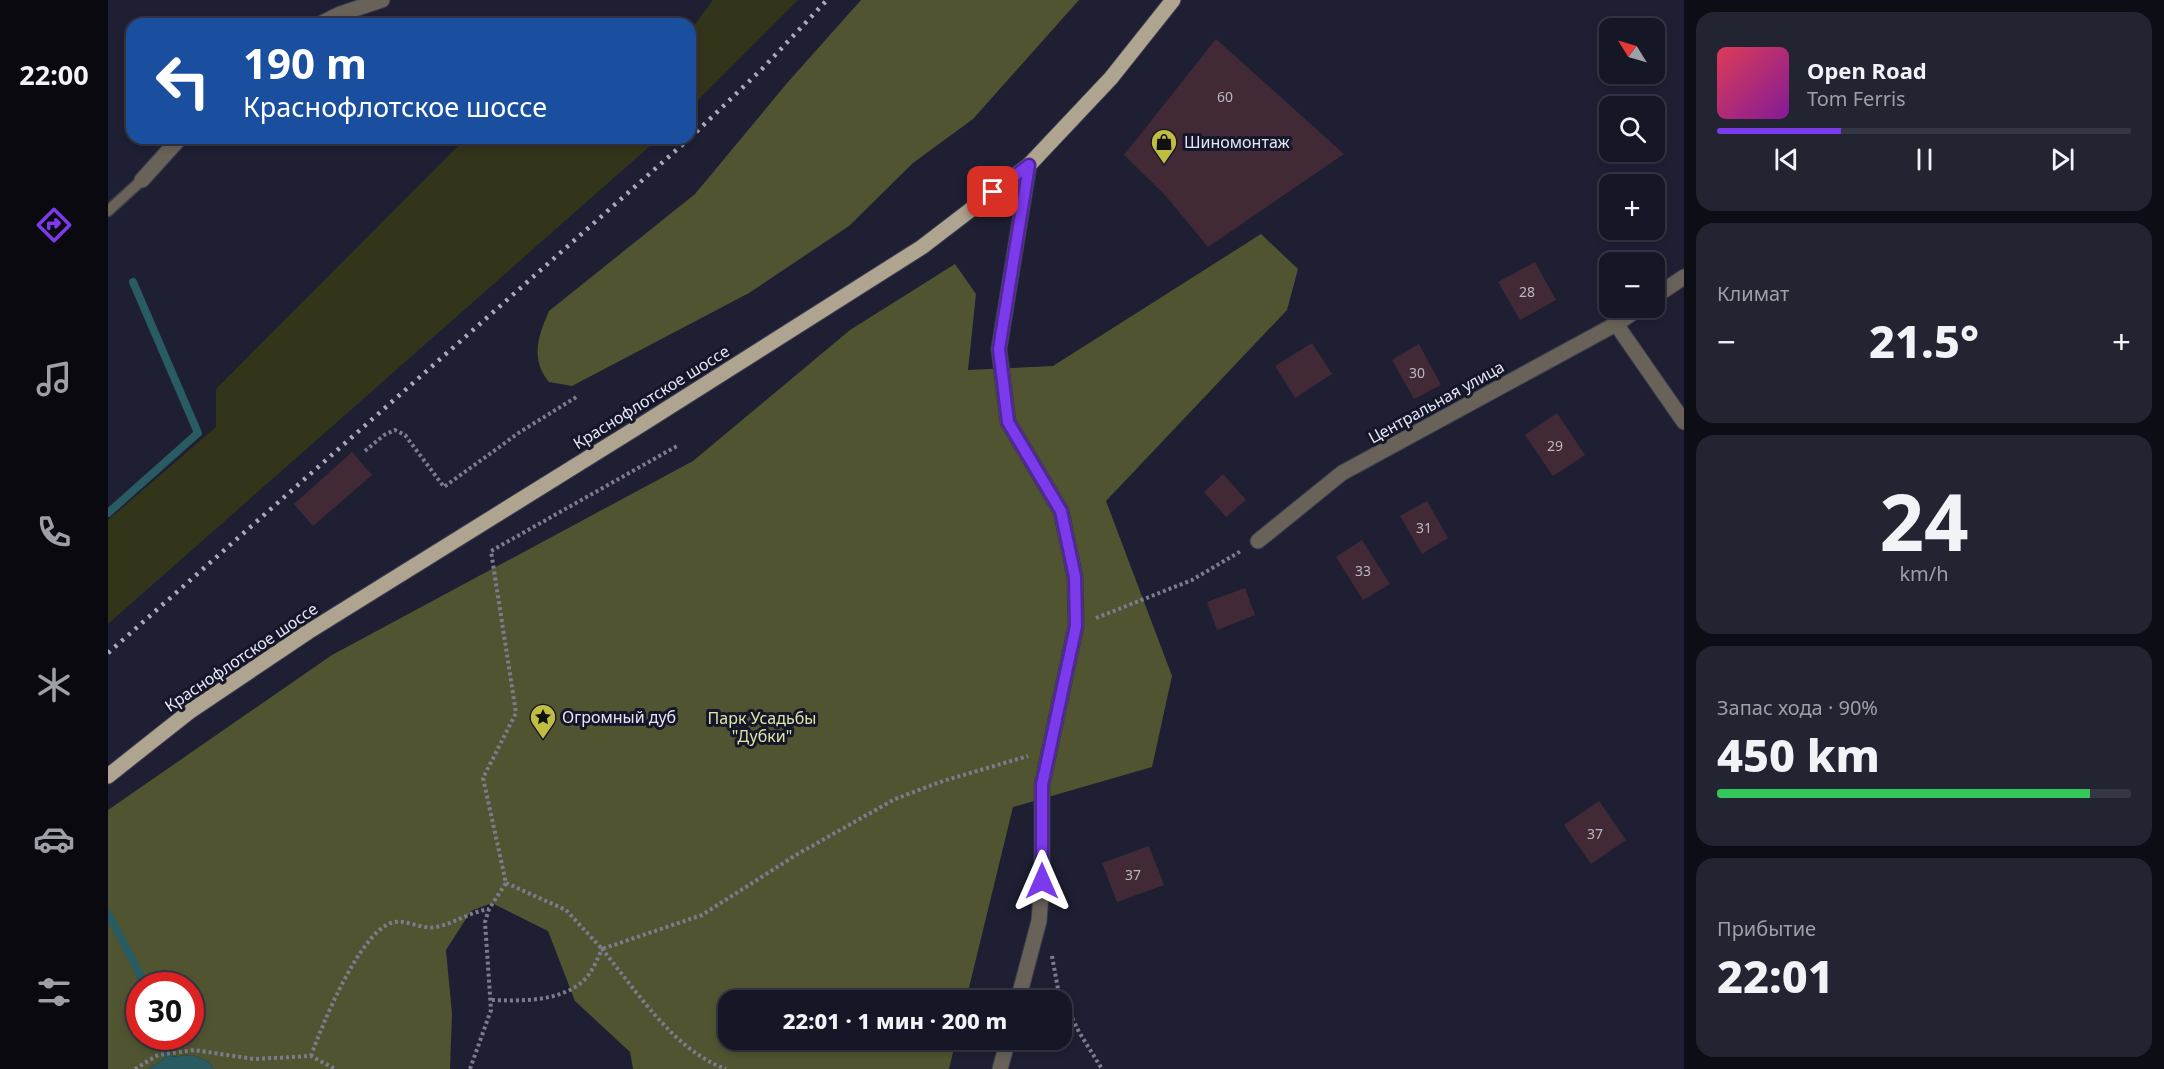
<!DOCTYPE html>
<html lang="ru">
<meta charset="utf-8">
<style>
:root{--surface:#161726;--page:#232432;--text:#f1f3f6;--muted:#9e9fa7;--line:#353643;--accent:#7c3aed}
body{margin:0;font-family:"Noto Sans",sans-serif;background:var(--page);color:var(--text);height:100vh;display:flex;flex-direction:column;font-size:22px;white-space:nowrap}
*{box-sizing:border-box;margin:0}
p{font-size:20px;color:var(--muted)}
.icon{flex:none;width:33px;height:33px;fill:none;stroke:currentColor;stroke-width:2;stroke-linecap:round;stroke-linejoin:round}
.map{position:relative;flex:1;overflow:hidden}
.side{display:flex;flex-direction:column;gap:12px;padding:12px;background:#0c0d15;width:480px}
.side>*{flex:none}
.hud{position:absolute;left:18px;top:18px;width:570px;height:126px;border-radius:18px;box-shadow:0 3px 9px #0003,0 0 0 2px var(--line);background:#1a4fa0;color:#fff;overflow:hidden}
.needle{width:39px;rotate:307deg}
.fabs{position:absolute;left:1491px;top:18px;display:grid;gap:12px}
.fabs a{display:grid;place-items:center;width:66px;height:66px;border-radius:12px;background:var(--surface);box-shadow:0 3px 9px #0003,0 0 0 2px var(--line);font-size:30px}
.speed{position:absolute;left:18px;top:972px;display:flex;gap:12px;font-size:30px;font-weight:700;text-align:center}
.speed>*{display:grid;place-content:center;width:78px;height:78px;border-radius:50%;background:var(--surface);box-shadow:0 3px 9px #0003,0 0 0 2px var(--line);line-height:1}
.speed .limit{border:9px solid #d22;background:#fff;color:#111}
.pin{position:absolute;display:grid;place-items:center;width:51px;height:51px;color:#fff;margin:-26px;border-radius:12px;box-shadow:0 3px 9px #0006}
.me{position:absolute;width:66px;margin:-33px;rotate:0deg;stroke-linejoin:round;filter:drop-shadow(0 0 4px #0008)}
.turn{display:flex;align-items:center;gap:21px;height:126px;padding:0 18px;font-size:27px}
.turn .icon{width:78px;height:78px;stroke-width:2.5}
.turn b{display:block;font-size:42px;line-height:51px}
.big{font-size:45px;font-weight:800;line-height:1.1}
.side .tile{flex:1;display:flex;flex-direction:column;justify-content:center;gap:9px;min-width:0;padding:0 21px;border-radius:18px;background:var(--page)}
.side .dial{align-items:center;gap:0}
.dial b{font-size:78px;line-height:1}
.song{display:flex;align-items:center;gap:18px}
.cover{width:72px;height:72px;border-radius:9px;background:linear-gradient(135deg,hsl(350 70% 55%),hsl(290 70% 35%))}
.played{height:6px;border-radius:3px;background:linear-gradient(90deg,var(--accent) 30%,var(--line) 30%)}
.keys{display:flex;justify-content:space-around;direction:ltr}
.heat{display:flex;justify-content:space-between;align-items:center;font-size:33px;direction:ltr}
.charge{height:9px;border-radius:4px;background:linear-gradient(90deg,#34c759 90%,var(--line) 0)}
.trip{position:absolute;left:610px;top:990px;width:354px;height:60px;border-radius:18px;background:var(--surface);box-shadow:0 3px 9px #0003,0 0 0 2px var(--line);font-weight:800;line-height:60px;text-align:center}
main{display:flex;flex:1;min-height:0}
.tabs{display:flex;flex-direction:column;width:108px;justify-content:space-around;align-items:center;background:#09090f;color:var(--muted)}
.tabs .icon{width:42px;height:42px}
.tabs .on{color:var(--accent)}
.tabs b{font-size:27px;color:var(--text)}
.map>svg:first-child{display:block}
</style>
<main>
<nav class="tabs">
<b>22:00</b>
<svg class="icon on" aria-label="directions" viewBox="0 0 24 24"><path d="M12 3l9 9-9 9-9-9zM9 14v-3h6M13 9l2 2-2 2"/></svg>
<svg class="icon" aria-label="music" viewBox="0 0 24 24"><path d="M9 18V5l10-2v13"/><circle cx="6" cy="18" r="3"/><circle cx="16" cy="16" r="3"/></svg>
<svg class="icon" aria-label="phone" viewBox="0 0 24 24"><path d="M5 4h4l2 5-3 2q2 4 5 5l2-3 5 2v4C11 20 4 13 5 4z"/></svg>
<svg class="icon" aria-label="climate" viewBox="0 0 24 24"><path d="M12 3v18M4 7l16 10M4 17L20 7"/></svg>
<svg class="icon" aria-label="car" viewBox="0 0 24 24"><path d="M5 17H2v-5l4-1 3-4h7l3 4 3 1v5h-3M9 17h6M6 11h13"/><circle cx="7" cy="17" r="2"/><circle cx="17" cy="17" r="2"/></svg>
<svg class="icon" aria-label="filters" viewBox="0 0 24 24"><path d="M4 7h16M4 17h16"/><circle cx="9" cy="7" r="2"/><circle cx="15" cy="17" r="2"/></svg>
</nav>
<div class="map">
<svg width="1576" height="1069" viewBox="0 0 1576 1069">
<rect width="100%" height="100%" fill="#1e1f33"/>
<g fill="#32351a">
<polygon points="605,0 690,0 582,108 582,31"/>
<polygon points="358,138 551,138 0,624 0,520 108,427 108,389"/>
</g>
<g fill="#505430" fill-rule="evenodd">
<path d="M753,0H971L865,119L805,163L741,226L641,293L464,386L441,382C422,359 430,336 441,311L587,194L680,82Z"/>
<path d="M1153,234L1190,269L1179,310L998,501L1064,676L1044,767L905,807L858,1000H621V1040H848L841,1069H525L522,1052L467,1001L440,931L384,903L363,911L338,950L344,1014L342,1069H106L101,1062L85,1055L59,1057L40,1069H0V810L224,655L585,461L742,330L847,264L868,294L860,370L945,366ZM32,986H82V1036H32Z"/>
</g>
<polygon fill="#295b63" points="85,1055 101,1062 106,1069 40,1069 59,1057"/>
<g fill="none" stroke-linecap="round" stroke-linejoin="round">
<g stroke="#295b63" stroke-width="8">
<polyline points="0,513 90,433 25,282"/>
<polyline points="0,913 38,986"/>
<polyline points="56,1036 59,1057"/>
</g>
</g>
<g fill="#412a35">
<polygon points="1108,39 1236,154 1100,247 1057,195 1016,155"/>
<polygon points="1427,262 1448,300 1412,320 1390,282"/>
<polygon points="1204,343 1224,374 1187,398 1167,366"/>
<polygon points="1311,344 1333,385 1306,399 1284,360"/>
<polygon points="1449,413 1477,455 1445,476 1417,435"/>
<polygon points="244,452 264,475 205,526 186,504"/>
<polygon points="1115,474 1138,500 1118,517 1096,492"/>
<polygon points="1319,501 1340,538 1314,554 1292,516"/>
<polygon points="1254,540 1282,584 1255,600 1228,557"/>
<polygon points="1137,588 1147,615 1109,630 1099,602"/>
<polygon points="1491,801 1518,840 1483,864 1456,825"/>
<polygon points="1041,846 1056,885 1009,902 994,863"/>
</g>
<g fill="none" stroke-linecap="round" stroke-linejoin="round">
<g stroke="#3a3b4e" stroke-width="13">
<polyline id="service" points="0,211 34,180"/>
</g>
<g stroke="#3a3b4e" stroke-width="17">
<g id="minor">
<polyline points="212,24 232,14 274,0"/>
<polyline points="34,180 72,138"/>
<polyline points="1546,297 1576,277"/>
<polyline points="1508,324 1576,422"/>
<polyline points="1150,541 1234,473 1508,324 1532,308"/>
<polyline points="910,1000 931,921 934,881 934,785 968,626 967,577 953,511 900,422 891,349 921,165"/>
<polyline points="892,1069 900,1040"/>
</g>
</g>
<g stroke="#3a3b4e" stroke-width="17">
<polyline id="primary" points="0,776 81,712 200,632 533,425 814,247 921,165 1003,78 1065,0"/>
</g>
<g stroke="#7b7c8d" stroke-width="4" stroke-dasharray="3 3" stroke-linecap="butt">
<polyline points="257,451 276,435 287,430 297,435 336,487 412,432 470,396"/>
<polyline points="988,618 1084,580 1133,551"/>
<polyline points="398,883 458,910 494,949 594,915 688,855 787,799 835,781 920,756"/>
<polyline points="944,956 950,989 971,1032 994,1069"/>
<path d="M384,1000C412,1001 452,1002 475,981C484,973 489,960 494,949C529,991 565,1050 618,1069"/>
<path d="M203,1056C214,1025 251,934 283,923C297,918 313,930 328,927C347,923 362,912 381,909"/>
<polyline points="27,1069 50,1055 86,1050 146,1059 203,1056 227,1069"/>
<polyline points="362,1069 383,1010 377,922 381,909 398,883 375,778 408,713 383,551 569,446"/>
</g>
<use href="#service" stroke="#686258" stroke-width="10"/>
<use href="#minor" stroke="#686258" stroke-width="15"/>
<use href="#primary" stroke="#afa48f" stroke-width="15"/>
<g stroke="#aaacbb" stroke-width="4.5" stroke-dasharray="3 6" stroke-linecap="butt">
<polyline points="582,138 654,69 719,0"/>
<polyline points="0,653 582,138"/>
</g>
</g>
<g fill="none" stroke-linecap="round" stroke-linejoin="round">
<g stroke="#51269a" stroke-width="15">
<polyline id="route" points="885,192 921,165 891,349 900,422 953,511 967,577 968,626 934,785 934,881"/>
</g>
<use href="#route" stroke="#7c3aed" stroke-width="10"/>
</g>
<defs>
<g id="shop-pin" transform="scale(1.35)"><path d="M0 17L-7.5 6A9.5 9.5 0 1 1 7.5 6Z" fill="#c1bd40" stroke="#151629"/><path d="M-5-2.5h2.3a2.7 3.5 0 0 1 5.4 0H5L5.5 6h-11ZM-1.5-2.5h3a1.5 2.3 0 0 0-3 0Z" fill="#111"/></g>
<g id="sight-pin" transform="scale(1.35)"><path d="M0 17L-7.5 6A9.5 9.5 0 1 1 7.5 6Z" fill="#c1bd40" stroke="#151629"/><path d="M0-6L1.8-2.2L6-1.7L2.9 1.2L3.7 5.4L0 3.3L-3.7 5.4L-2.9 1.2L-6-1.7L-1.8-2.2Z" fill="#111"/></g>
</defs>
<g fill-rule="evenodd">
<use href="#shop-pin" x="1056" y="142"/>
<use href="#sight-pin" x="435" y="717"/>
</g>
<g text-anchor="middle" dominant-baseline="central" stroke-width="6" stroke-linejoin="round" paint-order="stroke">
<g font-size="14" fill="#bbb7c4">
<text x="1117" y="96">60</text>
<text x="1419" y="291">28</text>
<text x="1309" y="372">30</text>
<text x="1447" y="445">29</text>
<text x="1316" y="527">31</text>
<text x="1255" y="570">33</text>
<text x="1487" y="833">37</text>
<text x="1025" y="874">37</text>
</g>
<g font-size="16" fill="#e4e6f4" stroke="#151629" text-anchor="start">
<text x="1076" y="142">Шиномонтаж</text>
<text x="454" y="717">Огромный дуб</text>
</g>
<g font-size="16" fill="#e4e6f4" stroke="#151629">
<text transform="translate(543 397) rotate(-32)">Краснофлотское шоссе</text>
<text transform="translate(1328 402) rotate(-29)">Центральная улица</text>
<text transform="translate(133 657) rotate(-34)">Краснофлотское шоссе</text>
</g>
<g font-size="16" fill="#dee7a5" stroke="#151629">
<text x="654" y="718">Парк Усадьбы<tspan x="654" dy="18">"Дубки"</tspan></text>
</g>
</g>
</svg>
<div class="fabs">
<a><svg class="needle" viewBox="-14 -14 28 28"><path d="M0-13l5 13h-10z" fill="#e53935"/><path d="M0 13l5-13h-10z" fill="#9e9fa7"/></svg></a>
<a><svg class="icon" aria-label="search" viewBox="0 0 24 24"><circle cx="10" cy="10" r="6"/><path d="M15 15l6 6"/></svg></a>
<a>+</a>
<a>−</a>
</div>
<div class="speed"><div class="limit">30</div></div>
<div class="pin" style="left:885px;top:192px;background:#d93025"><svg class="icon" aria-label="arrive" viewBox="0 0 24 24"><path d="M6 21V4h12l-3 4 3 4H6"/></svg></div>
<svg class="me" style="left:934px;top:881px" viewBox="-20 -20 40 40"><path d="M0-17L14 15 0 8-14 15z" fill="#7c3aed" stroke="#fff" stroke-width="4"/></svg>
<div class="trip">22:01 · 1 мин · 200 m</div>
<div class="hud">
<div class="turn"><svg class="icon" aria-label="left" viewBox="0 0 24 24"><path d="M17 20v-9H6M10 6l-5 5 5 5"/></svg><div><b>190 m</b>Краснофлотское шоссе</div></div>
</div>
</div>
<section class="side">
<div class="tile">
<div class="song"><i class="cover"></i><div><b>Open Road</b><p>Tom Ferris</p></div></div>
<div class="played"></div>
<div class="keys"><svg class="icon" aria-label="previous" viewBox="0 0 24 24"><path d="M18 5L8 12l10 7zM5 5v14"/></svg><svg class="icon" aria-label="pause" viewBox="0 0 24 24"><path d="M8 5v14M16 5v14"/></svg><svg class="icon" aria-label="next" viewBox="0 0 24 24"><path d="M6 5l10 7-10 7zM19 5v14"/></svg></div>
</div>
<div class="tile"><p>Климат</p>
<div class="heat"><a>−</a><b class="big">21.5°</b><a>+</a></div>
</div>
<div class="tile dial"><b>24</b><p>km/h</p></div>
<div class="tile"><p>Запас хода · 90%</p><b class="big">450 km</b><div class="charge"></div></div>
<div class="tile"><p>Прибытие</p><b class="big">22:01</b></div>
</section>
</main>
